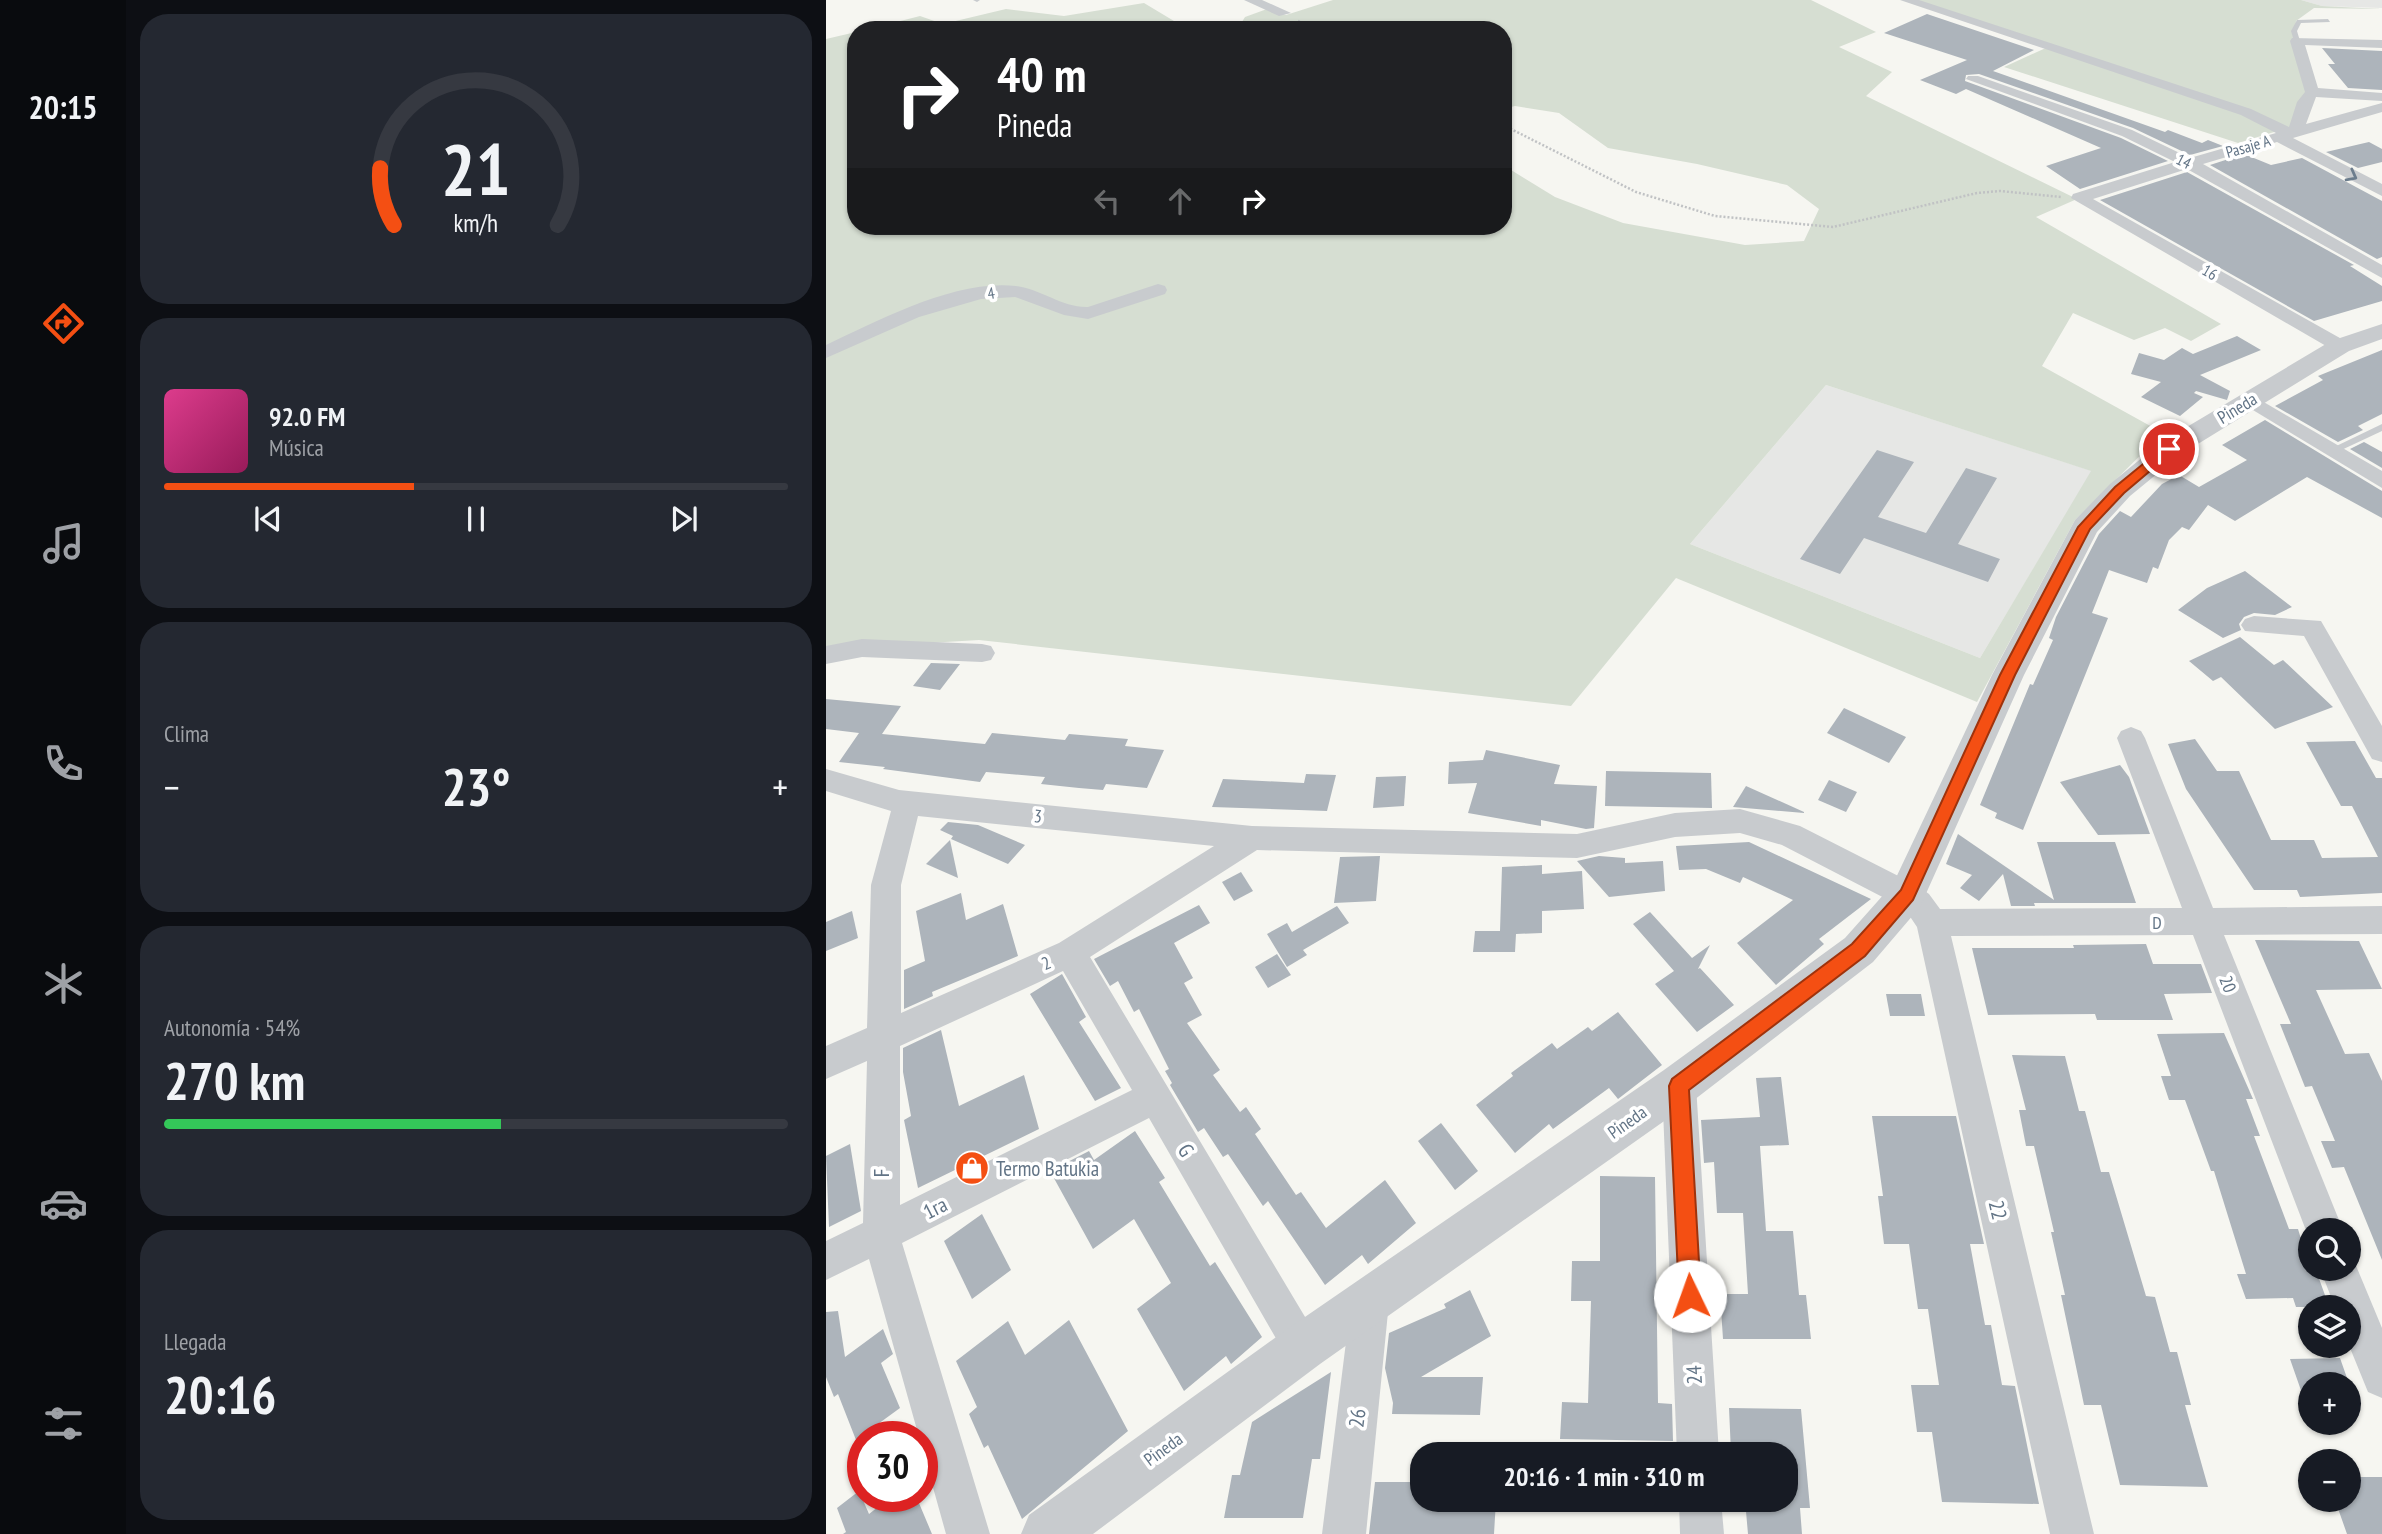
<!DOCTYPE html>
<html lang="es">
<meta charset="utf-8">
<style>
:root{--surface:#171b24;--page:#242831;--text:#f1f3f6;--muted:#9ea1a6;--line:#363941;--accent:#f44f13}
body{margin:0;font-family:"PT Sans Narrow",sans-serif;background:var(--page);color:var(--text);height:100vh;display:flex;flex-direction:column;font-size:26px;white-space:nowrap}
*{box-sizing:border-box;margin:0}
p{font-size:23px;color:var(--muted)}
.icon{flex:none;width:38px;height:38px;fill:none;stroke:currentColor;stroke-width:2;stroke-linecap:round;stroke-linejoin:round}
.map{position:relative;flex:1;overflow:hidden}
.details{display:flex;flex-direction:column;gap:14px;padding:14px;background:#0d0f14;width:700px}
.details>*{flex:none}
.guide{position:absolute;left:21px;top:21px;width:665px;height:214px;border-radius:28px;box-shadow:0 2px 5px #0004;background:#202124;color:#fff;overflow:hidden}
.fabs{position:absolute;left:1472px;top:1218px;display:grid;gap:14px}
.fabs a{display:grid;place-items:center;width:63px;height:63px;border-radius:50%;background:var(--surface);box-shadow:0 2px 5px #0004;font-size:35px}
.speed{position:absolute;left:21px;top:1421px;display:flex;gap:14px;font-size:35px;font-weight:700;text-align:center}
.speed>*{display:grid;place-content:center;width:91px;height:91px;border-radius:50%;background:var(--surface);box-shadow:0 2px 5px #0004;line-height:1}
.speed .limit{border:10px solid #d22;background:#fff;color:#111}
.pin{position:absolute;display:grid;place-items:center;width:60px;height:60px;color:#fff;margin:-30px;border:4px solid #fff;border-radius:50%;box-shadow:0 2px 7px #0007}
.me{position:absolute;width:77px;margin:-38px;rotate:357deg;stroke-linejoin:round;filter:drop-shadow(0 0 5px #0008)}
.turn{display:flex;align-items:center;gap:24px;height:147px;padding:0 35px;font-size:32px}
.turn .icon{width:91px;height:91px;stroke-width:2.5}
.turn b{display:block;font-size:49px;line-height:60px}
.lanes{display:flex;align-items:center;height:66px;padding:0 35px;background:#0003;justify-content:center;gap:35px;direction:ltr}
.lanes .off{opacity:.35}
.big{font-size:52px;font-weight:800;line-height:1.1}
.details .widget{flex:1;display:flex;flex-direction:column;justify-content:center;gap:10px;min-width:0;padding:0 24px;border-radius:28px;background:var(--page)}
.details .dial{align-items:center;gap:0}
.dial svg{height:182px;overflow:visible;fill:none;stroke:var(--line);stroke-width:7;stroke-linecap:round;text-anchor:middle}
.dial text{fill:var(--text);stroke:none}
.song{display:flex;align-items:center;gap:21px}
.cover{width:84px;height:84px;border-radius:10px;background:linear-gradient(135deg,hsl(330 70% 55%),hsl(330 70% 35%))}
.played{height:7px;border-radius:4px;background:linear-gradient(90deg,var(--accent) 40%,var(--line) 40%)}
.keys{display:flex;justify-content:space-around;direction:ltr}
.heat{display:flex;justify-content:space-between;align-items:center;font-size:38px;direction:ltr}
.charge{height:10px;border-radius:5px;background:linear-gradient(90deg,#34c759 54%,var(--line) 0)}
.trip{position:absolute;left:584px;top:1442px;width:388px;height:70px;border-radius:28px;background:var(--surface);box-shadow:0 2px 5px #0004;font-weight:800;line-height:70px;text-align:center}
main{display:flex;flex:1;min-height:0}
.tab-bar{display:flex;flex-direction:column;width:126px;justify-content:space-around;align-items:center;background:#090b0e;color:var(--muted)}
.tab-bar .icon{width:49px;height:49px}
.tab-bar .current{color:var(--accent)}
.tab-bar b{font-size:32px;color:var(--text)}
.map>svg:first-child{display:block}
</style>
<main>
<nav class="tab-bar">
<b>20:15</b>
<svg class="icon current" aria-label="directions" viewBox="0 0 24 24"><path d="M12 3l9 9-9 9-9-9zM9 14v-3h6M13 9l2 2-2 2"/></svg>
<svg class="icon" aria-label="music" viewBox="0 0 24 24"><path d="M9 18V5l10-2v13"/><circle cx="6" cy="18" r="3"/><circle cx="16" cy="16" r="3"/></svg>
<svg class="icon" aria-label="phone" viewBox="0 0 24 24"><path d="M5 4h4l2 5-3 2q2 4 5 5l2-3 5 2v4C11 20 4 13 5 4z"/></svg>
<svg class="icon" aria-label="climate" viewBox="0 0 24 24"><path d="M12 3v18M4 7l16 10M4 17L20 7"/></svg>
<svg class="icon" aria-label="car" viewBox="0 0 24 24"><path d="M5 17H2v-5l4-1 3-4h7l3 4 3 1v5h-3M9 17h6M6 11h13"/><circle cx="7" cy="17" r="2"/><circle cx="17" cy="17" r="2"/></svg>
<svg class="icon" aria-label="filters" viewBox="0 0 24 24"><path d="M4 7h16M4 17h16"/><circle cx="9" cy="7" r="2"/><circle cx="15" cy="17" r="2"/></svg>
</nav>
<section class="details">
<div class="widget dial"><svg viewBox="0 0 100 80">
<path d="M14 69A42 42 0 1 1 86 69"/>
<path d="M14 69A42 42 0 0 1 8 44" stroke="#f44f13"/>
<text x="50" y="56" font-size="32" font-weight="700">21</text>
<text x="50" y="72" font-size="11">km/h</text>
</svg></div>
<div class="widget">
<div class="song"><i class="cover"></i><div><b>92.0 FM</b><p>Música</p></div></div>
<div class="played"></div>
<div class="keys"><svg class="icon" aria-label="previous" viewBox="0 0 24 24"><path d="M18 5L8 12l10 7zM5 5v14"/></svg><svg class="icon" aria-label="pause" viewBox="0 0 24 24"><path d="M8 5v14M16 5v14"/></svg><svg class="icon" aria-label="next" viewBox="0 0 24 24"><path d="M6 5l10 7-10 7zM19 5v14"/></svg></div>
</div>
<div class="widget"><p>Clima</p>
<div class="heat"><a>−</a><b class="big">23°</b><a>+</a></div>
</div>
<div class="widget"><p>Autonomía · 54%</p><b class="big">270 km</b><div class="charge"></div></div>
<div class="widget"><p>Llegada</p><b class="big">20:16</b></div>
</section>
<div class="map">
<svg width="1556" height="1534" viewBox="0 0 1556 1534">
<rect width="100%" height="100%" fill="#f6f6f1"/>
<g fill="#e6e7e5">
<polygon points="1475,0 1556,0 1556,8 1496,6"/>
<polygon points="1000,385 1266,471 1154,658 864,544"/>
</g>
<g fill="#d6ded2" fill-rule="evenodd">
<path d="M507,0H985L1050,32L1013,47L1066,72L1040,96L1251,199L1210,217L1395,324L1365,341L1339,328L1308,340L1247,313L1216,366L1337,433L1249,520L1151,702L850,578L745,706L153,640L0,649V39L30,32V226H677V165L729,197L797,223L919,245L978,241L993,209L961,185L871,164L782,148L733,113L689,106L677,109V30H411L419,17L441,9L460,15ZM1000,385L1265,471L1154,658L864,544Z"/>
<polygon points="1086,0 1475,0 1496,6 1556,9 1488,8 1470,21 1468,44 1486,88 1471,125 1412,143 1178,67 1222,47"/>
<polygon points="318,3 363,30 39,30 94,16 117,24 180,9 238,16"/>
</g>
<g fill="#adb4bb">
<polygon points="1101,14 1208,50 1167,71 1339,132 1342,130 1376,143 1382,140 1397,146 1364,155 1307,128 1153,74 1140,75 1139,81 1295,138 1342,161 1254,189 1220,166 1275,148 1140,89 1130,94 1094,80 1141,60 1058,33"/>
<polygon points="1496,48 1556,51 1556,90 1522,88 1502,64 1509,64"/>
<polygon points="1543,142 1556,149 1556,162 1532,168 1500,152"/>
<polygon points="1418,154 1445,165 1476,158 1556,201 1556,257 1551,259 1384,165"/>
<polygon points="1361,172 1528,265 1524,266 1556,286 1556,301 1488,321 1274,200"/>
<polygon points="1411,336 1435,350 1374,375 1404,391 1401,400 1370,391 1368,393 1377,397 1354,416 1315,397 1335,382 1305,374 1313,353 1338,360 1356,348 1367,354"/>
<polygon points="1556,350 1556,414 1532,426 1537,430 1512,442 1449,406 1497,380 1492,376"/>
<polygon points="1439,420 1556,491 1556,518 1481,477 1409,521 1382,505 1363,530 1356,527 1343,540 1332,569 1327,567 1321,583 1283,570 1266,613 1282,618 1197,830 1169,818 1171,813 1154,805 1204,684 1207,685 1227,640 1223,638 1230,617 1273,534 1294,511 1305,517 1336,484 1353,475 1373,487 1421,460 1396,445"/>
<polygon points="1538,442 1556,452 1556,468 1524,449"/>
<polygon points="1051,450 1088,462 1052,517 1100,533 1140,468 1171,478 1132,544 1174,559 1162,582 1038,538 1014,574 974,559"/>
<polygon points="1419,571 1466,607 1449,615 1428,613 1418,617 1413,624 1415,630 1397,638 1352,610 1381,588"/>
<polygon points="1414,637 1448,665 1457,660 1507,707 1449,729 1395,677 1387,681 1363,661"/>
<polygon points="105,663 134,664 114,690 87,686"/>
<polygon points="0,699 75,706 56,734 159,744 166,733 239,740 243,734 302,739 299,746 338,750 321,788 280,784 277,790 253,788 215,784 219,777 160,772 154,782 57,769 59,767 13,762 33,733 0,729"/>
<polygon points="1018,708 1080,737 1063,763 1001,733"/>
<polygon points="1369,739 1391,771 1413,771 1445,840 1488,840 1496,858 1552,857 1526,806 1515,806 1480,742 1529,741 1550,778 1556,778 1556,893 1474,897 1471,890 1428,890 1360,789 1342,744"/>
<polygon points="660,750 734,765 728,784 771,786 768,828 760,829 715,820 715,826 642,813 651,783 622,784 623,762 657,760"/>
<polygon points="1294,765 1303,777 1324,834 1272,835 1234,782"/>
<polygon points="780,771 885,773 886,808 779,806"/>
<polygon points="480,774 510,775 501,811 386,807 397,779 478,783"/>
<polygon points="580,776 578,806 547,808 550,777"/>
<polygon points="1003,780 1031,792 1020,812 992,800"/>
<polygon points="920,786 978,812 978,813 907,807"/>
<polygon points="122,822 152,825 199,845 182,864 125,839 127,836 114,830"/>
<polygon points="1132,834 1228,900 1211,842 1289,842 1310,903 1208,903 1209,906 1185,906 1177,874 1153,901 1134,888 1146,875 1120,864"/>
<polygon points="124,840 132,878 100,864"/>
<polygon points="923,842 1045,899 993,939 998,944 950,985 911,943 967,900 917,877 914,883 880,869 853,870 850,846"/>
<polygon points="554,856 550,901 508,903 514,857"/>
<polygon points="773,856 799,858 799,863 837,861 839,891 783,897 751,861"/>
<polygon points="716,865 716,874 756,871 758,909 716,911 716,933 690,934 689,952 647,952 649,931 674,931 676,867"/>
<polygon points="415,872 427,891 408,901 396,882"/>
<polygon points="135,893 140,920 177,904 192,956 106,992 107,996 78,1009 78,970 99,961 90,911"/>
<polygon points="373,905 384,923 348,943 367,978 358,983 376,1015 361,1023 394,1070 387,1075 414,1112 420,1107 435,1129 429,1134 470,1195 475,1192 500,1228 559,1180 590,1223 542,1264 536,1255 499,1285 442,1201 437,1206 402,1154 397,1157 378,1128 372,1132 344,1085 346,1083 339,1071 343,1069 313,1009 308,1012 292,981 284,986 268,959"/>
<polygon points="511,906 523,923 477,950 481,955 461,967 441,934 461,923 466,932"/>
<polygon points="26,911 32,938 0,951 0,922"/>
<polygon points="824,912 866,958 884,945 872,969 874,968 908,1005 871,1032 829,984 848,971 807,924"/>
<polygon points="1429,940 1533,941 1556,989 1490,990 1519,1054 1543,1053 1556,1081 1556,1260 1518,1167 1506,1168 1495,1141 1509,1141 1486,1086 1479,1087 1454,1024 1465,1024"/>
<polygon points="1320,944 1327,964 1375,964 1386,993 1338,994 1347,1020 1271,1020 1269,1014 1162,1015 1146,948 1248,948 1247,945"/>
<polygon points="451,954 465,975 442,988 429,967"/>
<polygon points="236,974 260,1017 253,1022 295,1088 269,1101 204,994"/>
<polygon points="1060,994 1095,994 1099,1016 1064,1016"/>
<polygon points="792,1012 836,1065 792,1099 783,1088 727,1129 723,1124 689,1153 650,1105 687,1076 685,1073 726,1043 731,1049 762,1027 766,1031"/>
<polygon points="115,1030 133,1106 198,1075 213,1129 92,1188 78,1120 85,1116 77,1072 77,1048"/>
<polygon points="1398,1033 1427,1099 1420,1099 1434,1136 1428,1136 1463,1229 1472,1229 1484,1269 1491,1273 1500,1298 1495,1298 1499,1307 1470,1307 1467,1298 1420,1299 1411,1274 1420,1274 1388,1171 1385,1171 1359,1100 1343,1100 1335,1076 1345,1076 1331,1034"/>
<polygon points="1186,1055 1239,1056 1253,1111 1259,1111 1275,1172 1283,1172 1320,1296 1329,1297 1344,1352 1351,1352 1365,1405 1359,1405 1382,1487 1294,1485 1275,1405 1258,1405 1235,1295 1239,1295 1225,1232 1228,1232 1208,1146 1200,1146 1193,1110 1200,1110"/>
<polygon points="955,1077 963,1145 934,1146 940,1231 967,1231 973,1295 980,1295 985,1339 897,1339 894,1294 922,1294 917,1213 891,1213 888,1162 878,1163 875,1120 934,1117 930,1078"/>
<polygon points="1046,1116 1130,1116 1158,1244 1144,1244 1159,1325 1165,1325 1176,1385 1189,1386 1213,1504 1116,1502 1106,1432 1091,1432 1085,1385 1113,1385 1102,1309 1092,1309 1083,1244 1058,1244 1052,1196 1057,1196"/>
<polygon points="615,1123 652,1171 629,1190 592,1141"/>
<polygon points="309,1131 339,1178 333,1182 384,1266 389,1262 436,1337 405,1364 400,1356 358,1391 311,1309 345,1283 308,1219 267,1249 224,1171 263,1151 268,1160"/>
<polygon points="24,1144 35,1211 3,1227 0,1156"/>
<polygon points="774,1176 829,1177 832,1403 846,1404 847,1441 734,1439 736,1402 762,1403 765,1301 745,1301 746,1261 774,1261"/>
<polygon points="156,1214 185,1270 146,1299 118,1241"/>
<polygon points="644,1290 665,1336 595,1377 657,1377 654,1415 566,1414 567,1403 559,1368 563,1333 620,1308 618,1304"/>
<polygon points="12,1311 19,1357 57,1329 67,1354 55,1363 74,1408 30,1440 12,1394 8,1397 0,1377 0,1312"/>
<polygon points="243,1320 302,1431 196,1519 162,1445 158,1448 143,1414 151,1407 130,1361 182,1321 199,1355"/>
<polygon points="1514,1358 1528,1398 1522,1398 1522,1384 1484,1384 1484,1398 1478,1399 1464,1359"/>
<polygon points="505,1372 494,1459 486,1459 477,1518 398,1518 406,1475 414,1475 426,1422"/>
<polygon points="903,1408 975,1409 984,1508 974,1508 976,1534 922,1534 919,1500 961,1500 961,1454 905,1453"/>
<polygon points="1522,1477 1556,1477 1556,1534 1521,1534 1509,1500 1522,1500"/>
<polygon points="549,1482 597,1482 597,1500 670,1500 668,1534 543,1534"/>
<polygon points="33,1491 43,1514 66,1496 90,1496 106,1534 17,1534 20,1532 11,1508"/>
</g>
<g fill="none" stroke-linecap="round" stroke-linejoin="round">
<g stroke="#c0c2c4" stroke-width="2.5" stroke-dasharray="2 2" stroke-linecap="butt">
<polyline points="472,21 491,30"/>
<polyline points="677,125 810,192 889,216 1007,227 1151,193 1174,191 1235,197"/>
</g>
<g fill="#c8cbce" fill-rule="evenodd">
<polygon points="147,0 154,0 151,2"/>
<polygon points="1502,19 1504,22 1475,23 1471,31 1474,41 1471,43 1468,41 1465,31 1471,20"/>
<polygon points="1556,424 1556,431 1509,453 1501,453 1500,451"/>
</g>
<g fill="#c8cbce" fill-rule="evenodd">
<polygon points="418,0 436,0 465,13 453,16"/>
<polygon points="1074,0 1093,0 1425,109 1463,127 1471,102 1479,92 1464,41 1466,38 1556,40 1556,48 1479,45 1492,88 1556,93 1556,101 1490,97 1480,124 1556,103 1556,112 1467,138 1556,184 1556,196 1451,142 1377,164 1556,265 1556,278 1361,169 1267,199 1521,342 1524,346 1521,350 1507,350 1245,198 1247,194 1349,162 1296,136 1140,79 1142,76 1152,76 1306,130 1364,158 1450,133 1415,115"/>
<path d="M332,284L339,286L341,290L339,294L262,319L238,315L189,297L155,299L93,317L0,358V345C53,320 130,279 190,286C215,289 237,308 262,307Z"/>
<polygon points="1424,394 1556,471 1556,488 1417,404 1414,400 1417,396"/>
<polygon points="1428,616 1495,621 1556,726 1556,762 1546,759 1478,636 1419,631 1415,625 1419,619"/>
<polygon points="36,639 156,644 165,646 169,653 165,660 156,662 36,657 0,664 0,646"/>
<path d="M1305,727L1315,731L1319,738L1387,908L1556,906V934L1398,935L1517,1230H1484V1241L1367,935L1125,936L1268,1534H1224L1091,927L1081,912L1070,904L956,845L914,833L849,837L751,858L431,850L264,957L497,1347L491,1361L477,1367L463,1361L323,1118L76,1243L164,1534H120L96,1448V1437H93L43,1259L0,1280V1241L37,1223L41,1061L0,1079V1046L41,1028L45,885L65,811L0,791V769L73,790L426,826L751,834L849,813L914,809L974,826L1092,886L1103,894L1114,909L1356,908L1291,738L1295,731ZM92,816L388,846L233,943L75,1013V885ZM237,971L306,1090L74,1205V1046Z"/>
<polygon points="853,1068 865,1073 870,1085 893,1454 851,1454 836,1085 841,1073"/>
<polygon points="1522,1254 1526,1256 1556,1328 1556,1398 1542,1392 1522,1343 1522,1307 1509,1307 1494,1269 1522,1269"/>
<polygon points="544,1283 558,1288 563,1302 540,1534 496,1534 525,1302 530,1288"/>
<polygon points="853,1500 895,1500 898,1534 854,1534"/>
</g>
<polygon fill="#c8cbce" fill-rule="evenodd" points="1556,324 1556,339 1523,351 1354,455 1304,496 1271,532 1198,675 1094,907 1047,962 868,1100 494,1364 267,1534 195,1534 203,1515 460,1330 838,1070 1019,938 1067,884 1166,675 1249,520 1284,484 1334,443 1505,341"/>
</g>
<defs><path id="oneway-chevron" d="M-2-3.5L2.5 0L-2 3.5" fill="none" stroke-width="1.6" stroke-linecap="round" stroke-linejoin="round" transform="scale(1.75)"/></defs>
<use stroke="#6c7d8d" href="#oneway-chevron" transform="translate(1526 176) rotate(28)"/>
<polygon fill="#f44f13" stroke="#9f330c" stroke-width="2" points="1339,446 1350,449 1298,493 1264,529 1189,675 1087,900 1039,956 863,1090 875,1296 872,1304 864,1307 856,1304 853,1296 843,1086 846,1079 1026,944 1075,890 1174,675 1252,527 1289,487"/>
<defs>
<g id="shop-disc" transform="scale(1.75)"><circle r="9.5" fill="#f44f13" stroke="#fff"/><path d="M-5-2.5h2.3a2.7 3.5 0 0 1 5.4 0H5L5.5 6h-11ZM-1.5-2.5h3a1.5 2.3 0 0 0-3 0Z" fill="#fff"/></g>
</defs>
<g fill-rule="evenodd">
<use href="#shop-disc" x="146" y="1168"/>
</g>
<g text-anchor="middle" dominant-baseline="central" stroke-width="7" stroke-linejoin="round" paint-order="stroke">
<g font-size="16" fill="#627486" stroke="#fff">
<text transform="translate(1422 146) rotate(-16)">Pasaje A</text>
<text transform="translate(1358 161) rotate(27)">14</text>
<text transform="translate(1384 272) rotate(30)">16</text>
<text transform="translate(165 293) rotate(-10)">4</text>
</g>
<g font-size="18" fill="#627486" stroke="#fff">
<text transform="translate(1411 408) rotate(-31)">Pineda</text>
<text transform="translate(212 816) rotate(6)">3</text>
<text x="1331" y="922">D</text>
<text transform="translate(220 963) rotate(-24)">2</text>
<text transform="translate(1402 984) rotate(69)">20</text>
<text transform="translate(801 1122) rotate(-35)">Pineda</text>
<text transform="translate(337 1449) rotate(-36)">Pineda</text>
</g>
<g font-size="21" fill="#627486" stroke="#fff">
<text transform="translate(360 1150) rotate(59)">G</text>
<text transform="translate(55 1173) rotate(-90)">F</text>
<text transform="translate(109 1208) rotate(-27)">1ra</text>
<text transform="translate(1172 1210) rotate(77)">22</text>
<text transform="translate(868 1375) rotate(-93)">24</text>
<text transform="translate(531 1418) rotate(-83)">26</text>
</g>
<g font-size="21" fill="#627486" stroke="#fff" text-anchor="start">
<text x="170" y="1168">Termo Batukia</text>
</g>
</g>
</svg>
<div class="fabs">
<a><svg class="icon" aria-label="search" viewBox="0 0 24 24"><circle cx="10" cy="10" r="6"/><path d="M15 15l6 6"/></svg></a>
<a><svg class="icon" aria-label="layers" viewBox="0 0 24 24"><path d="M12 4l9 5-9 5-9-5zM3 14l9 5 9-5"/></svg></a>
<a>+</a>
<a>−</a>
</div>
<div class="speed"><div class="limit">30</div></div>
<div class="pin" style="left:1343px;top:449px;background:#d93025"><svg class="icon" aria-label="arrive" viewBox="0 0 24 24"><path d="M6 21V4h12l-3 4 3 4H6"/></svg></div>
<svg class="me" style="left:864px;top:1296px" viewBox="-20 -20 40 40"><circle r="19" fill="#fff"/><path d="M0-13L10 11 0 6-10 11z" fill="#f44f13"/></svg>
<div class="trip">20:16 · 1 min · 310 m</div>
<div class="guide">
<div class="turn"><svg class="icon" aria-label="right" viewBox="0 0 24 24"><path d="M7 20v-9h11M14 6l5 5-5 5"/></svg><div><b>40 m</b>Pineda</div></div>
<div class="lanes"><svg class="icon off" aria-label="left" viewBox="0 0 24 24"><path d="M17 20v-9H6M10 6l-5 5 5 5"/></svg><svg class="icon off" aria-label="ahead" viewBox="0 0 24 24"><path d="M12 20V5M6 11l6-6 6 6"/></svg><svg class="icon" aria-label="right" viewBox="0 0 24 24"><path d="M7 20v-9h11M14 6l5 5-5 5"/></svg></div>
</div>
</div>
</main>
